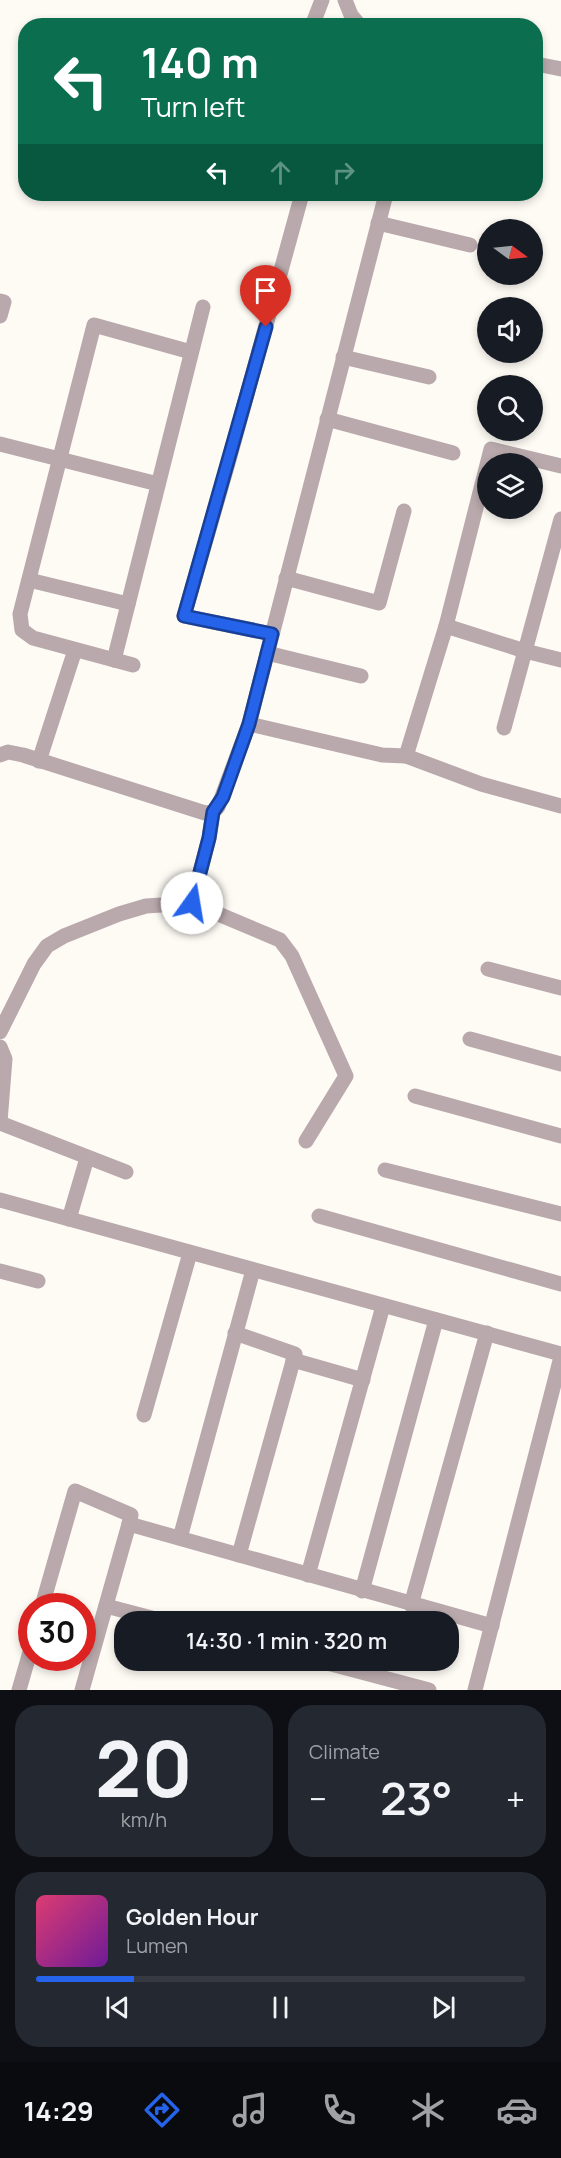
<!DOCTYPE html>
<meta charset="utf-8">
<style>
:root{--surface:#171b24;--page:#242831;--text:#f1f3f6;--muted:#9ea1a6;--line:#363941;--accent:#2563eb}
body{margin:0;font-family:Manrope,sans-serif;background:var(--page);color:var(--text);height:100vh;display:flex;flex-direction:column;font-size:22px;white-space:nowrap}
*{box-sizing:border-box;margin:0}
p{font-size:20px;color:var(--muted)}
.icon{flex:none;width:33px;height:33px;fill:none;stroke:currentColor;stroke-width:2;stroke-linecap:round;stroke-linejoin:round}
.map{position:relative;height:1690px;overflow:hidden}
.panel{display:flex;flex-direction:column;gap:15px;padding:15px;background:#0d0f14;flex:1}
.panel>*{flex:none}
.hud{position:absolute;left:18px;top:18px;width:525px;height:183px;border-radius:24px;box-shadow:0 3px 9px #0003;background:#0b6e4f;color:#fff;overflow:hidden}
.needle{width:39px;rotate:105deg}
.tools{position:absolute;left:477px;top:219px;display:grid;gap:12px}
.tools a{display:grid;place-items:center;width:66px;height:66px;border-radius:50%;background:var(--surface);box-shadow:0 3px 9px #0003;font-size:30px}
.speed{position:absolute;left:18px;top:1593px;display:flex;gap:12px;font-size:30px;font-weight:700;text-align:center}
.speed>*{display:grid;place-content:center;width:78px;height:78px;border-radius:50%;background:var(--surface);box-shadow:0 3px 9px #0003;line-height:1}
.speed .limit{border:9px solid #d22;background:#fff;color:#111}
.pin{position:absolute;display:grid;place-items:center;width:51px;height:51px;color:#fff;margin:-62px -26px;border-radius:50% 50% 50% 0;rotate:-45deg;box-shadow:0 0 6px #0007}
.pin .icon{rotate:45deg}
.me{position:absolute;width:66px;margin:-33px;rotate:13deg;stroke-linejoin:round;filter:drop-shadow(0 0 4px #0008)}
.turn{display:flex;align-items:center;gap:21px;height:126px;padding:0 24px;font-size:27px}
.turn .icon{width:78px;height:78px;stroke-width:2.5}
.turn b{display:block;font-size:42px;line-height:51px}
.lanes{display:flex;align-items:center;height:57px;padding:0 24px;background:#0003;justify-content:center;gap:30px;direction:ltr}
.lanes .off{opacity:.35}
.big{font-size:45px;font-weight:600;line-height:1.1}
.panel .tile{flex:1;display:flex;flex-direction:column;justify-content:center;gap:9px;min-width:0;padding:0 21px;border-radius:24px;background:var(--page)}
.panel .dial{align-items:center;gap:0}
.dial b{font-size:78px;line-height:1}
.song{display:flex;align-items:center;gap:18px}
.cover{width:72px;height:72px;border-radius:9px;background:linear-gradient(135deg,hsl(340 70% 55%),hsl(280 70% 35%))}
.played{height:6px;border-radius:3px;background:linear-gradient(90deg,var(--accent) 20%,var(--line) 20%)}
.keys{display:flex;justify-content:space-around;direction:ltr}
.heat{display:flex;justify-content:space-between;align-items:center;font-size:33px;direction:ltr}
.panel .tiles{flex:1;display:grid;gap:15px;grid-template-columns:1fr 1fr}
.tile:last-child{grid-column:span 2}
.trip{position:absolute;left:114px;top:1611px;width:345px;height:60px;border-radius:24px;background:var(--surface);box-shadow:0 3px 9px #0003;font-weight:600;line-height:60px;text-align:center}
.menu{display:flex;height:96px;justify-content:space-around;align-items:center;background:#090b0e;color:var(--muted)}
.menu .icon{width:42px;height:42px}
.menu .on{color:var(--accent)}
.menu b{font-size:27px;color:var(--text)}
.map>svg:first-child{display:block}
</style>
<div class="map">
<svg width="561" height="1690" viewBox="0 0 561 1690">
<rect width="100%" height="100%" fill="#fefbf5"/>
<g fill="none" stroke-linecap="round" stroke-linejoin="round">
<g stroke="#b9a9ac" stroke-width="15">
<polyline points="345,0 351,15 360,26"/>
<polyline points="312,26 322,0"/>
<polyline points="536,64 561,69"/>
<polyline points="378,223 470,245"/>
<polyline points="0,301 4,302 0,316"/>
<polyline points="343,357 429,377"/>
<polyline points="327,419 453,453"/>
<polyline points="0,444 158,484"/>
<polyline points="286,578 379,603 404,511"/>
<polyline points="29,580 128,604"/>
<polyline points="446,626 525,651 561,660"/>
<polyline points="272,634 184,616 229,460 302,194"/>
<polyline points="267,653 361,676"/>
<polyline points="114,660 203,307"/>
<polyline points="133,665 33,638 22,630 20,614 94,325 191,352"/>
<polyline points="249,724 382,755 406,756 481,784 561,806"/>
<polyline points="504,728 561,519"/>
<polyline points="0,755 8,752 23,755 205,813 213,812 218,807 249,724 386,194"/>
<polyline points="406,756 446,626 491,449 561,466"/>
<polyline points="39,761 75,650"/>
<polyline points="192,903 280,940 292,956 346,1076 306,1141"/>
<polyline points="488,969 561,988"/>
<polyline points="0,1032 34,964 47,946 64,936 119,914 146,906 192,903 209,838 213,812"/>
<polyline points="470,1039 561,1064"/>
<polyline points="0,1047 5,1059 0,1122"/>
<polyline points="415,1096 561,1136"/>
<polyline points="0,1123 126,1172"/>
<polyline points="385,1170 561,1214"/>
<polyline points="0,1200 561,1354"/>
<polyline points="319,1216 561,1284"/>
<polyline points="69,1219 87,1158"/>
<polyline points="0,1271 38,1281"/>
<polyline points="235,1333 295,1354 239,1555"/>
<polyline points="293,1360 363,1380"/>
<polyline points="144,1415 190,1253"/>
<polyline points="180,1538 253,1270"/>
<polyline points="308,1575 383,1306"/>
<polyline points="362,1591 436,1320"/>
<polyline points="411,1605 487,1333"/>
<polyline points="42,1606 75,1491 131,1515 129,1524 492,1626"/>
<polyline points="106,1606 167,1622"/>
<polyline points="316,1660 429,1690"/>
<polyline points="19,1690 32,1645"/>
<polyline points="82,1690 129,1524"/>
<polyline points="475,1690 561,1357"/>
</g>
</g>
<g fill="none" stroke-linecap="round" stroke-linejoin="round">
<g stroke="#184099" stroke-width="15">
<polyline id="route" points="192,903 209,838 213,812 223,797 249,724 272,634 184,616 266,327"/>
</g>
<use href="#route" stroke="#2563eb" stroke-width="10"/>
</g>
</svg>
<div class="tools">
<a><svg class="needle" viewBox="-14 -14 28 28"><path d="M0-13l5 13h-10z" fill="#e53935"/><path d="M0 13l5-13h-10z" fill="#9ea1a6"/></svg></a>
<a><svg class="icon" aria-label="sound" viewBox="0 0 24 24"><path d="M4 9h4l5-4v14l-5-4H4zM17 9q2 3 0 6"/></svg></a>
<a><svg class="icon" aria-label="search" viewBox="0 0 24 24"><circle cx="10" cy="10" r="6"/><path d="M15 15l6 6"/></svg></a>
<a><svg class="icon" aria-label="layers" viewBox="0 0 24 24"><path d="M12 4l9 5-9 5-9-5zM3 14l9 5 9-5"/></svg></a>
</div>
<div class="speed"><div class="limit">30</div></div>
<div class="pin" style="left:266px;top:327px;background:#d93025"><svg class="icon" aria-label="arrive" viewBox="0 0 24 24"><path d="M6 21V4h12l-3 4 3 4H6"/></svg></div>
<svg class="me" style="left:192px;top:903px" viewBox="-20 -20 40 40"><circle r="19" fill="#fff"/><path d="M0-13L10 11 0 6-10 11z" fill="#2563eb"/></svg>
<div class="trip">14:30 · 1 min · 320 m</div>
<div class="hud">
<div class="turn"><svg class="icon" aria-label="left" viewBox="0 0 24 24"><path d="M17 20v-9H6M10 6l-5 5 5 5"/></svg><div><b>140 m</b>Turn left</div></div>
<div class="lanes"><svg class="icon" aria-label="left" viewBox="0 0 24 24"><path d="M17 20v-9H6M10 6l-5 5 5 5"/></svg><svg class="icon off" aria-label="ahead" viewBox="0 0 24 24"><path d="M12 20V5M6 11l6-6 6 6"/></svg><svg class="icon off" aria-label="right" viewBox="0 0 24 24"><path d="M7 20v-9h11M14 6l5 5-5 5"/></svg></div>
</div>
</div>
<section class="panel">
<div class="tiles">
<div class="tile dial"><b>20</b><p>km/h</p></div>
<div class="tile"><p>Climate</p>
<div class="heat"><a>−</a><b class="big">23°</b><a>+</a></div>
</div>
<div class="tile">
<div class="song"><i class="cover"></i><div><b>Golden Hour</b><p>Lumen</p></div></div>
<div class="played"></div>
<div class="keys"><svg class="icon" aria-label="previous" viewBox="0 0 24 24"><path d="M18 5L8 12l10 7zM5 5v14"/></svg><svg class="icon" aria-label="pause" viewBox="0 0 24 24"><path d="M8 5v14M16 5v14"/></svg><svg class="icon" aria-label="next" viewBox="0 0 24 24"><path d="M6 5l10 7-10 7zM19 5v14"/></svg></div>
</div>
</div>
</section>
<nav class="menu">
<b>14:29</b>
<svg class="icon on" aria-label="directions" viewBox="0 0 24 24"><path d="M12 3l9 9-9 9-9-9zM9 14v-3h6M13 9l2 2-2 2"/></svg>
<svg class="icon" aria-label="music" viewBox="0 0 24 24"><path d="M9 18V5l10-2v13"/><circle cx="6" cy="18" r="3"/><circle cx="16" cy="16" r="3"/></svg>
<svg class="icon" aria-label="phone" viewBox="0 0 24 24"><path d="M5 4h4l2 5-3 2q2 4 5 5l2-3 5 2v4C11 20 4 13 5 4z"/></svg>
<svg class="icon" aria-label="climate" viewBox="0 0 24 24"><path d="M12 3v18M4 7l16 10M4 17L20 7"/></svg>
<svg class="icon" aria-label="car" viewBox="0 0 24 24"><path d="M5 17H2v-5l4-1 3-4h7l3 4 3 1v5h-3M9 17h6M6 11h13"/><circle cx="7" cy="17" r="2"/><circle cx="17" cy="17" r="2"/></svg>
</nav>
